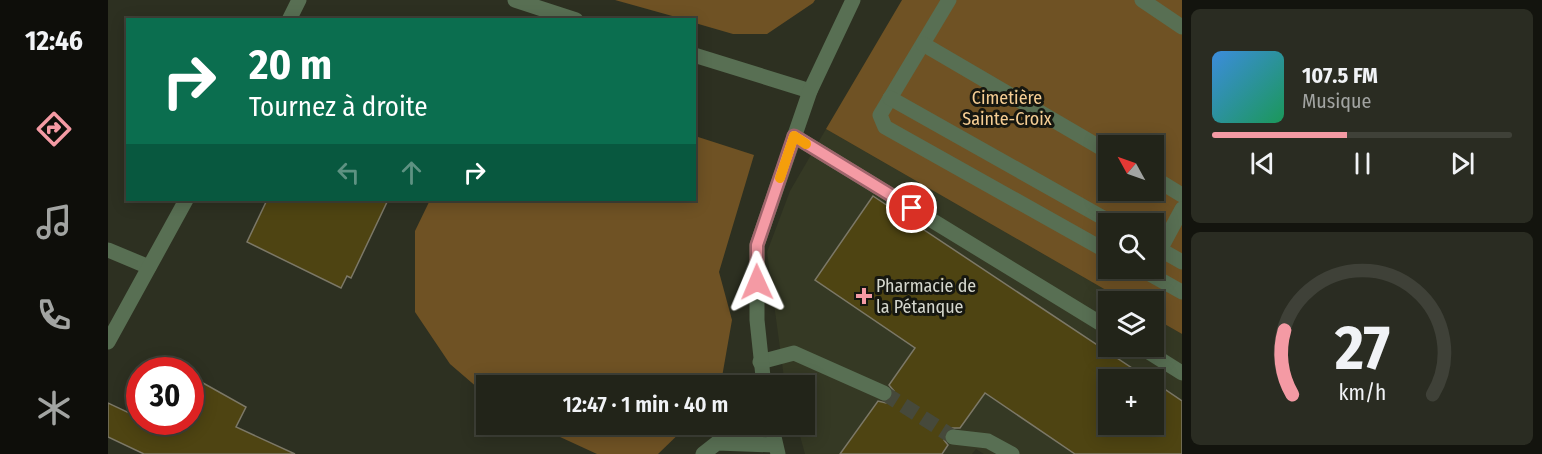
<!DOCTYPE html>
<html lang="fr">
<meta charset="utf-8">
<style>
:root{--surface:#222419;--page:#2a2c22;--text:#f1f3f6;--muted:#a2a4a2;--line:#3f4138;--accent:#f49aa4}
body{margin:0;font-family:"Fira Sans Condensed",sans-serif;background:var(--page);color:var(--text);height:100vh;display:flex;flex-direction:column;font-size:22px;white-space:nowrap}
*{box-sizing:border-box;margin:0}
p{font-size:20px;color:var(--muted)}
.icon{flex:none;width:33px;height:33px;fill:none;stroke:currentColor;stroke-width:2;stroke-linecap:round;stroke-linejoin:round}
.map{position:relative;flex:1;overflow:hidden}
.side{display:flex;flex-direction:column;gap:9px;padding:9px;background:#13140e;width:360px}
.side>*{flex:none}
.top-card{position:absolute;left:18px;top:18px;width:570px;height:183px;border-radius:0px;box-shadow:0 3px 15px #0003,0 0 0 2px var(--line);background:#0b6e4f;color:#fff;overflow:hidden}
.needle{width:39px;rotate:310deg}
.buttons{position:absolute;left:990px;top:135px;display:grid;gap:12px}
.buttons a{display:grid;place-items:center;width:66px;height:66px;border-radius:0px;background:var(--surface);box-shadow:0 3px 15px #0003,0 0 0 2px var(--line);font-size:30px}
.speed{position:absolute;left:18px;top:357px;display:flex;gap:12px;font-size:30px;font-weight:700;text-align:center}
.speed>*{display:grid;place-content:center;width:78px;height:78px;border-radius:50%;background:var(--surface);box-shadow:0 3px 15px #0003,0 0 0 2px var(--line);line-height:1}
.speed .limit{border:9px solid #d22;background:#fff;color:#111}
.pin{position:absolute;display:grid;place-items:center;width:51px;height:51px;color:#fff;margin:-26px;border:3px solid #fff;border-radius:50%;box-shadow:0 2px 6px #0007}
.me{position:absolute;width:66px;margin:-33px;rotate:359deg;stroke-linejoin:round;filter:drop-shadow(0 0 4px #0008)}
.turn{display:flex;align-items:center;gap:21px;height:126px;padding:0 24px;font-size:27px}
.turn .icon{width:78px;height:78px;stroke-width:2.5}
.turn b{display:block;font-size:42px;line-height:51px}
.lanes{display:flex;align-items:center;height:57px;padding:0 24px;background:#0003;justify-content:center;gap:30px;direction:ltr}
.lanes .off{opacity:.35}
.side .card{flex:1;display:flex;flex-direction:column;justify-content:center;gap:9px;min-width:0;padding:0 21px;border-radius:9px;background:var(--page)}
.side .dial{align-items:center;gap:0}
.dial svg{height:156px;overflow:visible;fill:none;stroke:var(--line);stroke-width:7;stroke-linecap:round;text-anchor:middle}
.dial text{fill:var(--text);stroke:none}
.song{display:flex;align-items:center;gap:18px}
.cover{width:72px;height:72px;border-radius:9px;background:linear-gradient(135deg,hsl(210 70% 55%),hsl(150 70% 35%))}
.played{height:6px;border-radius:3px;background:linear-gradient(90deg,var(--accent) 45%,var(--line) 45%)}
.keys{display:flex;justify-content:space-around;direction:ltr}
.trip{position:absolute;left:368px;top:375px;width:339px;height:60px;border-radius:0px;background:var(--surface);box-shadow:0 3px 15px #0003,0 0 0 2px var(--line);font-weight:600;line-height:60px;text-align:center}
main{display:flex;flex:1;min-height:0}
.tab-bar{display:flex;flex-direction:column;width:108px;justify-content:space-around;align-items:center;background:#0e0e0a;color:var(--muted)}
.tab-bar .icon{width:42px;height:42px}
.tab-bar .active{color:var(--accent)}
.tab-bar b{font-size:27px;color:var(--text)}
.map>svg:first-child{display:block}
</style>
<main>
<nav class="tab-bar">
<b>12:46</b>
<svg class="icon active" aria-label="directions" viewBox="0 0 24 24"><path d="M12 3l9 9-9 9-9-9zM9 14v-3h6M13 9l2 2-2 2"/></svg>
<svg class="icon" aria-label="music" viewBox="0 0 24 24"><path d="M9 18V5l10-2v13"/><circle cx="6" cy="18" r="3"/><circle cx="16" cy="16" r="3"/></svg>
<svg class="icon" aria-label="phone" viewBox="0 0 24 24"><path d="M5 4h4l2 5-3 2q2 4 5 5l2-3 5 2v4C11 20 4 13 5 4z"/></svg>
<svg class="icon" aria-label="climate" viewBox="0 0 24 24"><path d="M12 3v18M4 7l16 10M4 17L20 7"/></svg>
</nav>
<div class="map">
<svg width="1074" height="454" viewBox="0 0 1074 454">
<rect width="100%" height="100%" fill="#2d3021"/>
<path fill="#353924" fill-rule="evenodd" d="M718,129L1017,301L1000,302V346H1046V318L1074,334V454H876L868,449L864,454H697L689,425L696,424V386L677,385L659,252L682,191ZM1000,380H1046V424H1000Z"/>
<g fill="#6f5224" fill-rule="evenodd">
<polygon points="507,0 707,0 705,3 659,34 625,34 587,23 586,20 575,19"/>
<path d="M794,0H1074V334L1046,318V302L1017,301L718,129ZM1000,146H1046V190H1000ZM1000,224H1046V268H1000Z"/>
<polygon points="587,136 646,155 611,272 624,320 614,377 609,385 378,386 378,395 342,364 307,312 307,231 322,200 586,200"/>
<polygon points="426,425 580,425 550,454 489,454"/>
</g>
<g fill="#4e4412" stroke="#7c7867" stroke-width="1.5">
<polygon points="765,196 1042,380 1000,380 1000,424 1046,424 1046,382 1074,401 1074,454 967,454 877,393 852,428 842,428 837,432 836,440 840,445 834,454 732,454 770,401 778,403 785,397 786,391 781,385 807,348 707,280"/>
<polygon points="159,200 280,200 243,278 239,276 233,288 139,242"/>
<polygon points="95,383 138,407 128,427 187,454 36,454 0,437 0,403 32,418 32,422 82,422 82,407"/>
</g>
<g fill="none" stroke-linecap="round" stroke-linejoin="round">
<polyline stroke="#46493b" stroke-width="15" stroke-dasharray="15 8" stroke-linecap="butt" points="776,393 845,437"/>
<g stroke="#586f53" stroke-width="15">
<polyline points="407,0 468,20"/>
<polyline points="841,0 772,115 777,127 1000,252"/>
<polyline points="1034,0 1074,27"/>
<polyline points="181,20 191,0"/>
<polyline points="815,44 1000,152"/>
<polyline points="586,55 702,91"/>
<polyline points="782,98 1006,224"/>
<polyline points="686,136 1000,328"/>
<polyline points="1046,178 1074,195"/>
<polyline points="1046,246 1074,262"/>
<polyline points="0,250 41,267"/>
<polyline points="1046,261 1074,209"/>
<polyline points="1031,268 1074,292"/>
<polyline points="0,342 78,200"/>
<polyline points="1031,346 1074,373"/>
<polyline points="652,362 686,353 776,393"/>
<polyline points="656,386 649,320 649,245 702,91 745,0"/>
<polyline points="663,424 670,454"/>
<polyline points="845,437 880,441 904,454"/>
<polyline points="595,454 609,443 667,445"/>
</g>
</g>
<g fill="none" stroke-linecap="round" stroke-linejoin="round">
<g stroke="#9f646b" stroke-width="15">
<polyline id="route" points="649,282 649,245 686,136 804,208"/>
</g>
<use href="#route" stroke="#f49aa4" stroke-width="10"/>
<polyline stroke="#f59e0b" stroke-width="10" points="672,178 686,136 698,144"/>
</g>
<path fill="#f49aa4" stroke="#161710" stroke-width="2" d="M753 287h6v6h6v6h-6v6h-6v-6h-6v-6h6z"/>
<g text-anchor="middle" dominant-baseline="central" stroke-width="6" stroke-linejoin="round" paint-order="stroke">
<g font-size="18" fill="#f6ce94" stroke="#161710">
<text x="899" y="98">Cimetière<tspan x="899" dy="21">Sainte-Croix</tspan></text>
</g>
<g font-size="18" fill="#d5d7ce" stroke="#161710" text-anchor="start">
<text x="768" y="286">Pharmacie de<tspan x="768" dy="21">la Pétanque</tspan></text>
</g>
</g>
</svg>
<div class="buttons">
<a><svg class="needle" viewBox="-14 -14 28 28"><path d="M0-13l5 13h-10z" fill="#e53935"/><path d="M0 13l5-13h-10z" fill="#a2a4a2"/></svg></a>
<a><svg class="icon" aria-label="search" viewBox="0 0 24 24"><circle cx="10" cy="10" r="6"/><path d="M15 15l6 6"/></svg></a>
<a><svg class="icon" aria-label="layers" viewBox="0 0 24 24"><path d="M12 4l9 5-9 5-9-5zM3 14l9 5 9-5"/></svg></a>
<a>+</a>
</div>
<div class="speed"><div class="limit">30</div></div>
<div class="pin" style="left:804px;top:208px;background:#d93025"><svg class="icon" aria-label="arrive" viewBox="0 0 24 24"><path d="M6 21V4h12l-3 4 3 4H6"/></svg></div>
<svg class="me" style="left:649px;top:282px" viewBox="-20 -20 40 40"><path d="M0-17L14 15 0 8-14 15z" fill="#f49aa4" stroke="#fff" stroke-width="4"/></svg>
<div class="trip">12:47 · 1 min · 40 m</div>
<div class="top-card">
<div class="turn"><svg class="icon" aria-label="right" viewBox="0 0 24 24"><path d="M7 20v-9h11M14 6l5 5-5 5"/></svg><div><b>20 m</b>Tournez à droite</div></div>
<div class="lanes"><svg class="icon off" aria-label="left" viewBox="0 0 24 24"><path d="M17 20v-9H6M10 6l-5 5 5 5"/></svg><svg class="icon off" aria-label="ahead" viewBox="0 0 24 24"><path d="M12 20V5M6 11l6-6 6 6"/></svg><svg class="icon" aria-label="right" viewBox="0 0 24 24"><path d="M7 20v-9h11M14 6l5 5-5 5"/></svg></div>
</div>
</div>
<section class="side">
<div class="card">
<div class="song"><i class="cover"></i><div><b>107.5 FM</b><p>Musique</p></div></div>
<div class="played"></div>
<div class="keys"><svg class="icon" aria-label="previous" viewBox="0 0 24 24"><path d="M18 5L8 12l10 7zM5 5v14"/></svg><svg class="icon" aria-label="pause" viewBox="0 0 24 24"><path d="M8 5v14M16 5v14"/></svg><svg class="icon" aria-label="next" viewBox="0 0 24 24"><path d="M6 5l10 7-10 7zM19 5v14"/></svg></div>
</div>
<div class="card dial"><svg viewBox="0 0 100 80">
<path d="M14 69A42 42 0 1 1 86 69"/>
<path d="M14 69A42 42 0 0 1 10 36" stroke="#f49aa4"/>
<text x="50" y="56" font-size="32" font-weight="700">27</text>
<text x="50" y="72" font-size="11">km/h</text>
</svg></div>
</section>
</main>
